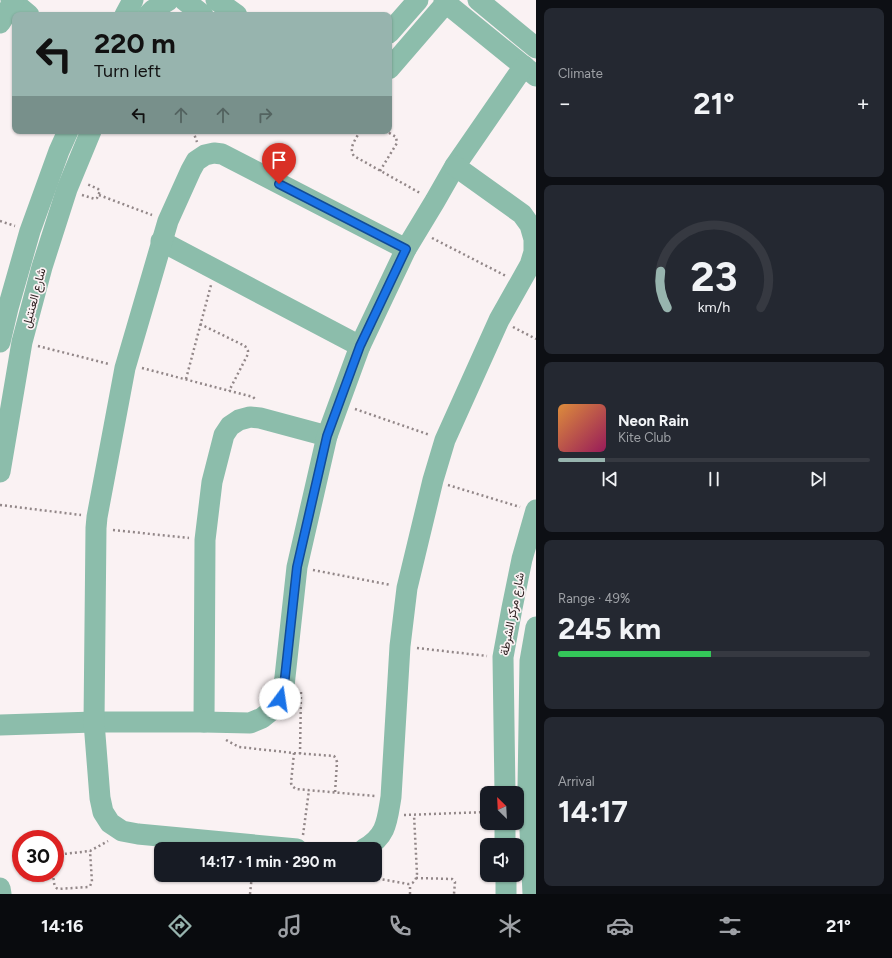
<!DOCTYPE html>
<meta charset="utf-8">
<style>
:root{--surface:#171b24;--page:#242831;--text:#f1f3f6;--muted:#9ea1a6;--line:#363941;--accent:#97b4ae}
body{margin:0;font-family:Figtree,Vazirmatn,sans-serif;background:var(--page);color:var(--text);height:100vh;display:flex;flex-direction:column;font-size:15px;white-space:nowrap}
*{box-sizing:border-box;margin:0}
p{font-size:13px;color:var(--muted)}
.icon{flex:none;width:22px;height:22px;fill:none;stroke:currentColor;stroke-width:2;stroke-linecap:round;stroke-linejoin:round}
.map{position:relative;flex:1;overflow:hidden}
.drawer{display:flex;flex-direction:column;gap:8px;padding:8px;background:#0d0f14;width:356px}
.drawer>*{flex:none}
.top-card{position:absolute;left:12px;top:12px;width:380px;height:122px;border-radius:8px;box-shadow:0 1px 3px #0004;background:#97b4ae;color:#111;overflow:hidden}
.needle{width:26px;rotate:336deg}
.controls{position:absolute;left:480px;top:786px;display:grid;gap:8px}
.controls a{display:grid;place-items:center;width:44px;height:44px;border-radius:8px;background:var(--surface);box-shadow:0 1px 3px #0004;font-size:20px}
.speed{position:absolute;left:12px;top:830px;display:flex;gap:8px;font-size:20px;font-weight:700;text-align:center}
.speed>*{display:grid;place-content:center;width:52px;height:52px;border-radius:50%;background:var(--surface);box-shadow:0 1px 3px #0004;line-height:1}
.speed .limit{border:6px solid #d22;background:#fff;color:#111}
.pin{position:absolute;display:grid;place-items:center;width:34px;height:34px;color:#fff;margin:-41px -17px;border-radius:50% 50% 50% 0;rotate:-45deg;box-shadow:0 0 4px #0007}
.pin .icon{rotate:45deg}
.me{position:absolute;width:44px;margin:-22px;rotate:14deg;stroke-linejoin:round;filter:drop-shadow(0 0 3px #0008)}
.turn{display:flex;align-items:center;gap:14px;height:84px;padding:0 16px;font-size:18px}
.turn .icon{width:52px;height:52px;stroke-width:2.5}
.turn b{display:block;font-size:28px;line-height:34px}
.lanes{display:flex;align-items:center;height:38px;padding:0 16px;background:#0003;justify-content:center;gap:20px;direction:ltr}
.lanes .off{opacity:.35}
.big{font-size:30px;font-weight:700;line-height:1.1}
.drawer .widget{flex:1;display:flex;flex-direction:column;justify-content:center;gap:6px;min-width:0;padding:0 14px;border-radius:8px;background:var(--page)}
.drawer .dial{align-items:center;gap:0}
.dial svg{height:104px;overflow:visible;fill:none;stroke:var(--line);stroke-width:7;stroke-linecap:round;text-anchor:middle}
.dial text{fill:var(--text);stroke:none}
.song{display:flex;align-items:center;gap:12px}
.cover{width:48px;height:48px;border-radius:6px;background:linear-gradient(135deg,hsl(30 70% 55%),hsl(330 70% 35%))}
.played{height:4px;border-radius:2px;background:linear-gradient(90deg,var(--accent) 15%,var(--line) 15%)}
.keys{display:flex;justify-content:space-around;direction:ltr}
.heat{display:flex;justify-content:space-between;align-items:center;font-size:22px;direction:ltr}
.charge{height:6px;border-radius:3px;background:linear-gradient(90deg,#34c759 49%,var(--line) 0)}
.trip{position:absolute;left:154px;top:842px;width:228px;height:40px;border-radius:8px;background:var(--surface);box-shadow:0 1px 3px #0004;font-weight:700;line-height:40px;text-align:center}
.tabs{display:flex;height:64px;justify-content:space-around;align-items:center;background:#090b0e;color:var(--muted)}
.tabs .icon{width:28px;height:28px}
.tabs .selected{color:var(--accent)}
.tabs b{font-size:18px;color:var(--text)}
main{display:flex;flex:1;min-height:0}
.map>svg:first-child{display:block}
</style>
<main>
<div class="map">
<svg width="536" height="894" viewBox="0 0 536 894">
<rect width="100%" height="100%" fill="#faf2f3"/>
<g fill="none" stroke-linecap="round" stroke-linejoin="round">
<g stroke="#928788" stroke-width="2.5" stroke-dasharray="2 3" stroke-linecap="butt">
<polyline points="193,131 197,142"/>
<path d="M360,131C356,139 348,148 354,156L420,193"/>
<polyline points="380,171 397,143 396,137 386,131"/>
<polyline points="82,195 95,199 97,198 100,191 98,189 87,184"/>
<polyline points="99,195 152,215"/>
<polyline points="0,221 15,226"/>
<polyline points="432,238 506,276"/>
<polyline points="200,324 245,346 248,351 248,354 229,391"/>
<polyline points="513,327 536,339"/>
<polyline points="38,346 109,364"/>
<polyline points="142,368 253,397 256,400"/>
<polyline points="186,379 211,285"/>
<polyline points="355,409 430,435"/>
<polyline points="448,485 520,507"/>
<polyline points="0,505 81,515"/>
<polyline points="113,530 189,538"/>
<polyline points="313,570 391,585"/>
<polyline points="417,648 487,656"/>
<polyline points="226,740 239,747 294,753 334,756 336,759 337,762 335,793"/>
<polyline points="294,753 291,783 292,786 296,789 375,796"/>
<polyline points="300,754 301,692"/>
<polyline points="404,815 487,812"/>
<polyline points="303,835 309,790"/>
<polyline points="55,855 90,851 108,841"/>
<path d="M53,873C54,879 53,887 58,889L88,887L90,886L92,882L90,851"/>
<path d="M358,875L408,884C414,884 416,880 417,874L414,815"/>
<polyline points="416,878 452,879 455,882 454,894"/>
<polyline points="250,894 252,875"/>
<polyline points="410,894 410,885"/>
</g>
<g stroke="#8cbdab" stroke-width="21">
<polyline points="11,0 29,15"/>
<polyline points="184,0 203,15"/>
<polyline points="216,0 237,15"/>
<polyline points="444,0 446,3 536,76"/>
<polyline points="478,0 536,48"/>
<polyline points="125,15 133,0"/>
<polyline points="148,15 153,10 169,0"/>
<polyline points="0,23 13,2"/>
<polyline points="389,33 418,0"/>
<polyline points="389,69 446,3"/>
<polyline points="161,241 360,346"/>
<polyline points="0,342 8,308 30,231 59,151 68,131"/>
<polyline points="0,472 22,342 42,267 67,189 91,131"/>
<polyline points="204,722 205,540 212,482 224,435 230,426 239,420 250,417 260,418 327,436"/>
<polyline points="0,725 94,722 204,722 250,723 262,718 272,710 280,699 284,686 297,567 327,436 360,346 406,249 435,201 455,166 524,66"/>
<polyline points="505,793 503,657 512,608 522,559 536,510"/>
<polyline points="505,823 505,845"/>
<polyline points="297,849 138,834 122,831 110,823 103,812 100,798 94,722 96,528 97,517 125,368 168,221 191,170 196,161 205,155 214,153 222,154 406,249"/>
<path d="M364,849C387,836 387,821 391,797L400,646L407,588L433,480L445,440L499,320L530,265L534,252V239L530,225L522,214L455,166"/>
<polyline points="506,875 506,894"/>
<polyline points="0,888 1,894"/>
<polyline points="533,894 528,788 530,661 536,627"/>
</g>
</g>
<g fill="none" stroke-linecap="round" stroke-linejoin="round">
<g stroke="#114b97" stroke-width="10">
<polyline id="route" points="279,184 406,249 360,346 327,436 297,567 284,686 280,699"/>
</g>
<use href="#route" stroke="#1a73e8" stroke-width="7"/>
</g>
<g text-anchor="middle" dominant-baseline="central" stroke-width="3.5" stroke-linejoin="round" paint-order="stroke">
<g font-size="12" fill="#302223" stroke="#faf2f3">
<text transform="translate(34 298) rotate(-75)">شارع العنتيل</text>
<text transform="translate(512 614) rotate(-79)">شارع مركز الشرطة</text>
</g>
</g>
</svg>
<div class="controls">
<a><svg class="needle" viewBox="-14 -14 28 28"><path d="M0-13l5 13h-10z" fill="#e53935"/><path d="M0 13l5-13h-10z" fill="#9ea1a6"/></svg></a>
<a><svg class="icon" aria-label="sound" viewBox="0 0 24 24"><path d="M4 9h4l5-4v14l-5-4H4zM17 9q2 3 0 6"/></svg></a>
</div>
<div class="speed"><div class="limit">30</div></div>
<div class="pin" style="left:279px;top:184px;background:#d93025"><svg class="icon" aria-label="arrive" viewBox="0 0 24 24"><path d="M6 21V4h12l-3 4 3 4H6"/></svg></div>
<svg class="me" style="left:280px;top:699px" viewBox="-20 -20 40 40"><circle r="19" fill="#fff"/><path d="M0-13L10 11 0 6-10 11z" fill="#1a73e8"/></svg>
<div class="trip">14:17 · 1 min · 290 m</div>
<div class="top-card">
<div class="turn"><svg class="icon" aria-label="left" viewBox="0 0 24 24"><path d="M17 20v-9H6M10 6l-5 5 5 5"/></svg><div><b>220 m</b>Turn left</div></div>
<div class="lanes"><svg class="icon" aria-label="left" viewBox="0 0 24 24"><path d="M17 20v-9H6M10 6l-5 5 5 5"/></svg><svg class="icon off" aria-label="ahead" viewBox="0 0 24 24"><path d="M12 20V5M6 11l6-6 6 6"/></svg><svg class="icon off" aria-label="ahead" viewBox="0 0 24 24"><path d="M12 20V5M6 11l6-6 6 6"/></svg><svg class="icon off" aria-label="right" viewBox="0 0 24 24"><path d="M7 20v-9h11M14 6l5 5-5 5"/></svg></div>
</div>
</div>
<section class="drawer">
<div class="widget"><p>Climate</p>
<div class="heat"><a>−</a><b class="big">21°</b><a>+</a></div>
</div>
<div class="widget dial"><svg viewBox="0 0 100 80">
<path d="M14 69A42 42 0 1 1 86 69"/>
<path d="M14 69A42 42 0 0 1 9 41" stroke="#97b4ae"/>
<text x="50" y="56" font-size="32" font-weight="700">23</text>
<text x="50" y="72" font-size="11">km/h</text>
</svg></div>
<div class="widget">
<div class="song"><i class="cover"></i><div><b>Neon Rain</b><p>Kite Club</p></div></div>
<div class="played"></div>
<div class="keys"><svg class="icon" aria-label="previous" viewBox="0 0 24 24"><path d="M18 5L8 12l10 7zM5 5v14"/></svg><svg class="icon" aria-label="pause" viewBox="0 0 24 24"><path d="M8 5v14M16 5v14"/></svg><svg class="icon" aria-label="next" viewBox="0 0 24 24"><path d="M6 5l10 7-10 7zM19 5v14"/></svg></div>
</div>
<div class="widget"><p>Range · 49%</p><b class="big">245 km</b><div class="charge"></div></div>
<div class="widget"><p>Arrival</p><b class="big">14:17</b></div>
</section>
</main>
<nav class="tabs">
<b>14:16</b>
<svg class="icon selected" aria-label="directions" viewBox="0 0 24 24"><path d="M12 3l9 9-9 9-9-9zM9 14v-3h6M13 9l2 2-2 2"/></svg>
<svg class="icon" aria-label="music" viewBox="0 0 24 24"><path d="M9 18V5l10-2v13"/><circle cx="6" cy="18" r="3"/><circle cx="16" cy="16" r="3"/></svg>
<svg class="icon" aria-label="phone" viewBox="0 0 24 24"><path d="M5 4h4l2 5-3 2q2 4 5 5l2-3 5 2v4C11 20 4 13 5 4z"/></svg>
<svg class="icon" aria-label="climate" viewBox="0 0 24 24"><path d="M12 3v18M4 7l16 10M4 17L20 7"/></svg>
<svg class="icon" aria-label="car" viewBox="0 0 24 24"><path d="M5 17H2v-5l4-1 3-4h7l3 4 3 1v5h-3M9 17h6M6 11h13"/><circle cx="7" cy="17" r="2"/><circle cx="17" cy="17" r="2"/></svg>
<svg class="icon" aria-label="filters" viewBox="0 0 24 24"><path d="M4 7h16M4 17h16"/><circle cx="9" cy="7" r="2"/><circle cx="15" cy="17" r="2"/></svg>
<b>21°</b>
</nav>
